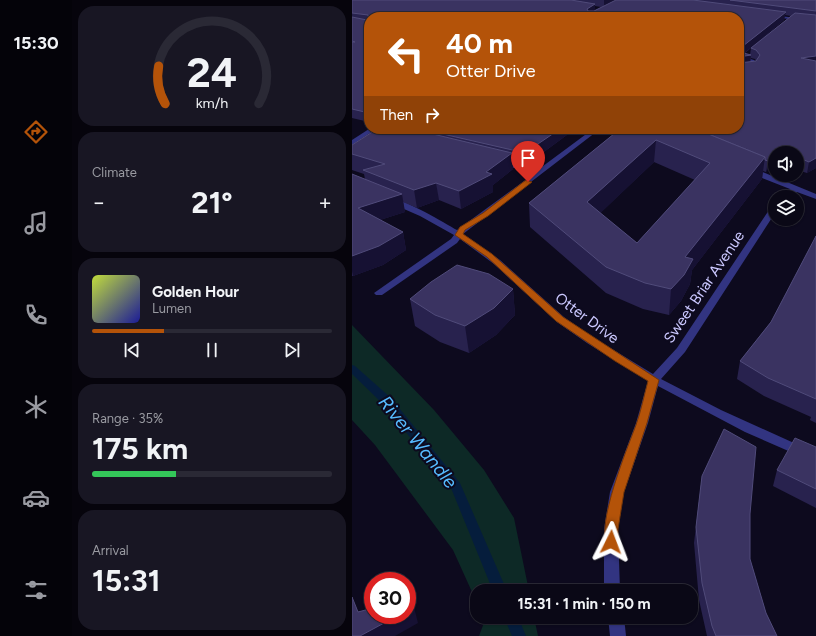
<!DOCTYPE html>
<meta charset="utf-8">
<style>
:root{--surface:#0a0816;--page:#181623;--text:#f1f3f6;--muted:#999aa1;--line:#2a2935;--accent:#b45309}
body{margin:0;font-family:Figtree,sans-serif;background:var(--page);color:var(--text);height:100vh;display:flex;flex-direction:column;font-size:15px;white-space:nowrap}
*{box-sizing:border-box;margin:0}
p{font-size:13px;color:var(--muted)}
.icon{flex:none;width:22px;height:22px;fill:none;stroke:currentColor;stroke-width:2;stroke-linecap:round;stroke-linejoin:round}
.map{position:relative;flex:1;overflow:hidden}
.side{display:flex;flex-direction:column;gap:6px;padding:6px;background:#06040c;width:280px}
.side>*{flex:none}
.hud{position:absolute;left:12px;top:12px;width:380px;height:122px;border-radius:16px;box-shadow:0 1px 3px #0004,0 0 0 1px var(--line);background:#b45309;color:#fff;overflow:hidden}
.controls{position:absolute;left:416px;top:146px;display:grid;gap:8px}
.controls a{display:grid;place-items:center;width:36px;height:36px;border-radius:50%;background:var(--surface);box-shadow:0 1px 3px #0004,0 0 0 1px var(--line);font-size:20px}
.speed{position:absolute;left:12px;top:572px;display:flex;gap:8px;font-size:20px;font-weight:700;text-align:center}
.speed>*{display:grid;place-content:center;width:52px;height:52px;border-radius:50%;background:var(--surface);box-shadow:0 1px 3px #0004,0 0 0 1px var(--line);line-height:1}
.speed .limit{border:6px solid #d22;background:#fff;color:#111}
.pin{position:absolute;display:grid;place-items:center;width:34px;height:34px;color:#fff;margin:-41px -17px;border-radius:50% 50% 50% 0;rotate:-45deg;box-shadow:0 0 4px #0007}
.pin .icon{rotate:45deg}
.me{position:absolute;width:44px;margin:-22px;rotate:3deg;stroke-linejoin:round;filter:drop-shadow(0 0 3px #0008)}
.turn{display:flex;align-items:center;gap:14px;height:84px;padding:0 16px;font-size:18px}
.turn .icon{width:52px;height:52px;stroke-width:2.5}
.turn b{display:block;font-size:28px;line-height:34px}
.then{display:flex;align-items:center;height:38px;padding:0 16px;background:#0003;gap:8px;font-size:15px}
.big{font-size:30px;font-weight:700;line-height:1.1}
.side .widget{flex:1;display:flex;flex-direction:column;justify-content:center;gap:6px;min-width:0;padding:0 14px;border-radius:16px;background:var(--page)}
.side .dial{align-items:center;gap:0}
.dial svg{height:104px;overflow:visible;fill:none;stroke:var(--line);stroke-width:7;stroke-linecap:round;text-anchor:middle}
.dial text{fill:var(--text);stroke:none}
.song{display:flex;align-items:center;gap:12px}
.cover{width:48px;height:48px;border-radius:6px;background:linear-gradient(135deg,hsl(70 70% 55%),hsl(240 70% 35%))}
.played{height:4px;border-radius:2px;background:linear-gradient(90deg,var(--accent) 30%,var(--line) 30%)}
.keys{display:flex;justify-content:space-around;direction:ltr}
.heat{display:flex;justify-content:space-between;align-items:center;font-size:22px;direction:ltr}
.charge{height:6px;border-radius:3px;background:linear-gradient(90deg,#34c759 35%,var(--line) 0)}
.trip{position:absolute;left:118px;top:584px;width:228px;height:40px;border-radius:16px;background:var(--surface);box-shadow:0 1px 3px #0004,0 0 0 1px var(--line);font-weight:700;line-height:40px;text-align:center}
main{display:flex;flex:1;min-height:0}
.tabs{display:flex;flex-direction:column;width:72px;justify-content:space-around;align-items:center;background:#040309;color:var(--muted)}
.tabs .icon{width:28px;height:28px}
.tabs .on{color:var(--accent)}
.tabs b{font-size:18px;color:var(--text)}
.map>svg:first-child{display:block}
</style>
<main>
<nav class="tabs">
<b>15:30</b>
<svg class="icon on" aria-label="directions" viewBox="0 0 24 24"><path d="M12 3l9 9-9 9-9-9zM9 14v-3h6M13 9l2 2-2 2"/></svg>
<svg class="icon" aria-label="music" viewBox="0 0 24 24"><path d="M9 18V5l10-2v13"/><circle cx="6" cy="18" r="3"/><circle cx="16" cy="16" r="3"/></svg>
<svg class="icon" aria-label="phone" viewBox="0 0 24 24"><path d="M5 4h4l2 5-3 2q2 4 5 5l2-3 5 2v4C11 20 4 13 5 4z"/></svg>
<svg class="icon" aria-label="climate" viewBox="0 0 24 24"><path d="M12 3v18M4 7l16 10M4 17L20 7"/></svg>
<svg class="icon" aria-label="car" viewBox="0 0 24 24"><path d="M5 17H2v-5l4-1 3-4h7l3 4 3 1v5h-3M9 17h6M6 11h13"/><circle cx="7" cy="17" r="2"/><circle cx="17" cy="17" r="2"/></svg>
<svg class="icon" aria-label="filters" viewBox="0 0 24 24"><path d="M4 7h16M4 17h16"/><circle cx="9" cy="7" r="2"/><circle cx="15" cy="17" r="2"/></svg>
</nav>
<section class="side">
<div class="widget dial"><svg viewBox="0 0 100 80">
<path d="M14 69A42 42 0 1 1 86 69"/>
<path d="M14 69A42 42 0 0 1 9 40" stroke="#b45309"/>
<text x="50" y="56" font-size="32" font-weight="700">24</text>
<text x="50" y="72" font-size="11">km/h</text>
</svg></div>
<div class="widget"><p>Climate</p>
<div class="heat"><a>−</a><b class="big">21°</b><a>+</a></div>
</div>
<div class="widget">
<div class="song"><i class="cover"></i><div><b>Golden Hour</b><p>Lumen</p></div></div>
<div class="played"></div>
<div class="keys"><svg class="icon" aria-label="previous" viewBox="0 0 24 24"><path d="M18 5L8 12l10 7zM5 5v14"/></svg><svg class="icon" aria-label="pause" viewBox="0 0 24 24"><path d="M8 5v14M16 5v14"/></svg><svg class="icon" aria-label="next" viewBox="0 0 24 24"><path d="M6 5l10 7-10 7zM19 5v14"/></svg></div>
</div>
<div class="widget"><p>Range · 35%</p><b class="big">175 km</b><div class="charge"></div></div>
<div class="widget"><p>Arrival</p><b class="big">15:31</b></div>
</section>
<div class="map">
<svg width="464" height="636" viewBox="0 0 464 636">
<rect width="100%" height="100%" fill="#0d0a1e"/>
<g fill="#0d2926">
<polygon points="0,325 82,410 132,470 162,518 177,591 125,591 125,603 101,550 23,445 0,420"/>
<polygon points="131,617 182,617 186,636 127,636 133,620"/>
</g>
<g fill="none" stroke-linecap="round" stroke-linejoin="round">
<g fill="#051d3c" fill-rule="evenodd">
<polygon points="0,365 3,366 39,398 108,483 155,591 141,591 99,488 31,404 0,374"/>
<polygon points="152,617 166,617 174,636 160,636"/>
</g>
<g fill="#323481" fill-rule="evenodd">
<polygon points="418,15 464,20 464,22 420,17"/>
<polygon points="387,56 402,60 406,65 402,69 387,71 387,67 398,66 400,65 398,62 387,60"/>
<polygon points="17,129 24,129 0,145 0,140"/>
<path d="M241,129H248L111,234L148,260L213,318L242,338L301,374L325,348L419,207L423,205V213L333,352L309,379L369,410L464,453V463L393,432L306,386L296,423L272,492L266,529L268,591H252V529L258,492L284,423L296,381L235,343L205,322L142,264L108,239L105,243L30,295H24L22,293L99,239L102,235L68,216L36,202V198C48,196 93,223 105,230L183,173L145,164V160L187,169Z"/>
<polygon points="395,168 401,168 464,194 464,199 445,192 437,197 428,197 438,189 395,172"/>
<polygon points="256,617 272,617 274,636 258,636"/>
</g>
</g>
<g fill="#28224e" fill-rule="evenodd">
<path d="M0,0H464V168L455,173L445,170V153H423L414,172L411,171L410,179L340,270L338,284L329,301L317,315L291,309L254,293L178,227L177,203L268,129H387V17H17V122L0,118ZM243,6L249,7L243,10ZM433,15L439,16L399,48L398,55L392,54L432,20ZM399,58L403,59L404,61L398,62ZM302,162L343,180L285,243L248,213Z"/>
<polygon points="25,129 223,129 181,160 176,158 169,163 161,161 161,169 141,185 141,192 109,209 87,200 65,208 51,202 53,212 28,220 51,232 54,250 31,265 1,276 0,276 0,174 13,179 12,174 0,170 0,145"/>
<polygon points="464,236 464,423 458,420 459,417 412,396 385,379 388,361 419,322"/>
<polygon points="161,289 163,315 144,335 117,353 88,342 63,326 58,299"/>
<polygon points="464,447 464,508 421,486 425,470"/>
<polygon points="350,476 398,514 398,559 414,613 425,636 355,636 347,600 342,543"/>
</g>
<g fill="#161133">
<polygon points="252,0 267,0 252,7"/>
<polygon points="243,4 243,12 235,17 235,9"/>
<polygon points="434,12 432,20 390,55 391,46"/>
<polygon points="399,55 398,64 387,66 387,57"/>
<polygon points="464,56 464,65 449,58"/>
<polygon points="208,129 223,129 181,160 180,148"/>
<polygon points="304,140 302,162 235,226 235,202"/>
<polygon points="175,147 176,158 169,163 169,152"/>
<polygon points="425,150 425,153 423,153 423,161 414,172 416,161"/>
<polygon points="160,153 161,169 141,185 141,192 109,209 107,191"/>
<polygon points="413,157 410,179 340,270 338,284 329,301 317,315 319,289 333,257"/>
<polygon points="464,158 464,168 455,173 457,162"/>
<polygon points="84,183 87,200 65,208 62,190"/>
<polygon points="50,194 53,212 9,226 6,208"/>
<polygon points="51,232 54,250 31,265 1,276 0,271 0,256"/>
<polygon points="161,289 163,315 144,335 117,353 113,326"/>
<polygon points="62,607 66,623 43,636 8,636 47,615 55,615 55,611"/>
</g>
<g fill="#3a3361" stroke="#504b7a" fill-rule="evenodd">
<polygon points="0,0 219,0 243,4 235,9 236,11 242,11 264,0 341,0 434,12 391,46 387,46 388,52 399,55 387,57 387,63 404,61 408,55 404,50 399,48 443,13 464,15 464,56 449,58 464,61 464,158 457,162 445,157 445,153 434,153 425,150 416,161 413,160 413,157 344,129 387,129 387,17 17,17 17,19 16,15 0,13"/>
<polygon points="378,0 464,0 464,11"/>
<polygon points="0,17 15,20 17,19 17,113 0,109 0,42 3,42 0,41"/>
<polygon points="25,129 60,129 160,153 134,172 140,174 107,191 84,183 62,190 11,170 33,164 0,154 0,145"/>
<polygon points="69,129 208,129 180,148 175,147 169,152"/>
<path d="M268,129H344L413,157L333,257L341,259L332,275L319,289L293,283L254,267L177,203ZM304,140L358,163L285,243L235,202Z"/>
<polygon points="0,174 50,194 6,208 51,232 27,246 0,256"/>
<polygon points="464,236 464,399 416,378 388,361 419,322"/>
<polygon points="105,265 137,274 161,289 142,308 113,326 83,315 58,299 79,282"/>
<polygon points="372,429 404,447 398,514 398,559 414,613 425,636 364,636 360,626 350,583 344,527 350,476"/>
<polygon points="443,438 464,447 464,489 425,470"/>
<polygon points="0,597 6,612 21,608 21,615 47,615 8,636 0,636"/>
<polygon points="58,597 62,607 55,611 55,598"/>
</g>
<path fill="#b45309" stroke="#753606" d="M174,180L180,182L136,216L113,230L111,234L140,254L211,317L307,380L295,423L272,492L266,529V542L264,546L259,548L255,546C244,524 275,449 284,425C289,411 292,396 296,381L263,361L204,321L135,257L103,235L108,227L131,213Z"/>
<g text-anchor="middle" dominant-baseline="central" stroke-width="4" stroke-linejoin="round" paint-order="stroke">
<g font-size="15" fill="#cbc8ff" stroke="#0d0a1e">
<text transform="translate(352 287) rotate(-56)">Sweet Briar Avenue</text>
<text transform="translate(235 318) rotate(36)">Otter Drive</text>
</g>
<g font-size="19" font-style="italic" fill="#56bbff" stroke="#0d0a1e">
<text transform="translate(66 442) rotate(51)">River Wandle</text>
</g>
</g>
</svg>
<div class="controls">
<a><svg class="icon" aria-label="sound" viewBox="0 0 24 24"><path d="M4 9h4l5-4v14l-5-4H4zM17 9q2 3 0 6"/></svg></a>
<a><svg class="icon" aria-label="layers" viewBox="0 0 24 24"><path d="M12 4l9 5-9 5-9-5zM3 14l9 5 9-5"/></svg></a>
</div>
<div class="speed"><div class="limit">30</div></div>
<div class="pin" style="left:176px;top:182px;background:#d93025"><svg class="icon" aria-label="arrive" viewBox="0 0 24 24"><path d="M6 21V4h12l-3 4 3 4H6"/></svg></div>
<svg class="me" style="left:259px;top:542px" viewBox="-20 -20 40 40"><path d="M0-17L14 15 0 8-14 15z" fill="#b45309" stroke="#fff" stroke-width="4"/></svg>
<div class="trip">15:31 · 1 min · 150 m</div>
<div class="hud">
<div class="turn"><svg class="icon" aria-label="left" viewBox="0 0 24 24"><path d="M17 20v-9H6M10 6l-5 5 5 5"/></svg><div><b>40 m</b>Otter Drive</div></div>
<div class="then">Then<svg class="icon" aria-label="right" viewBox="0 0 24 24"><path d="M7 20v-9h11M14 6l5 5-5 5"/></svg></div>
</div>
</div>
</main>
